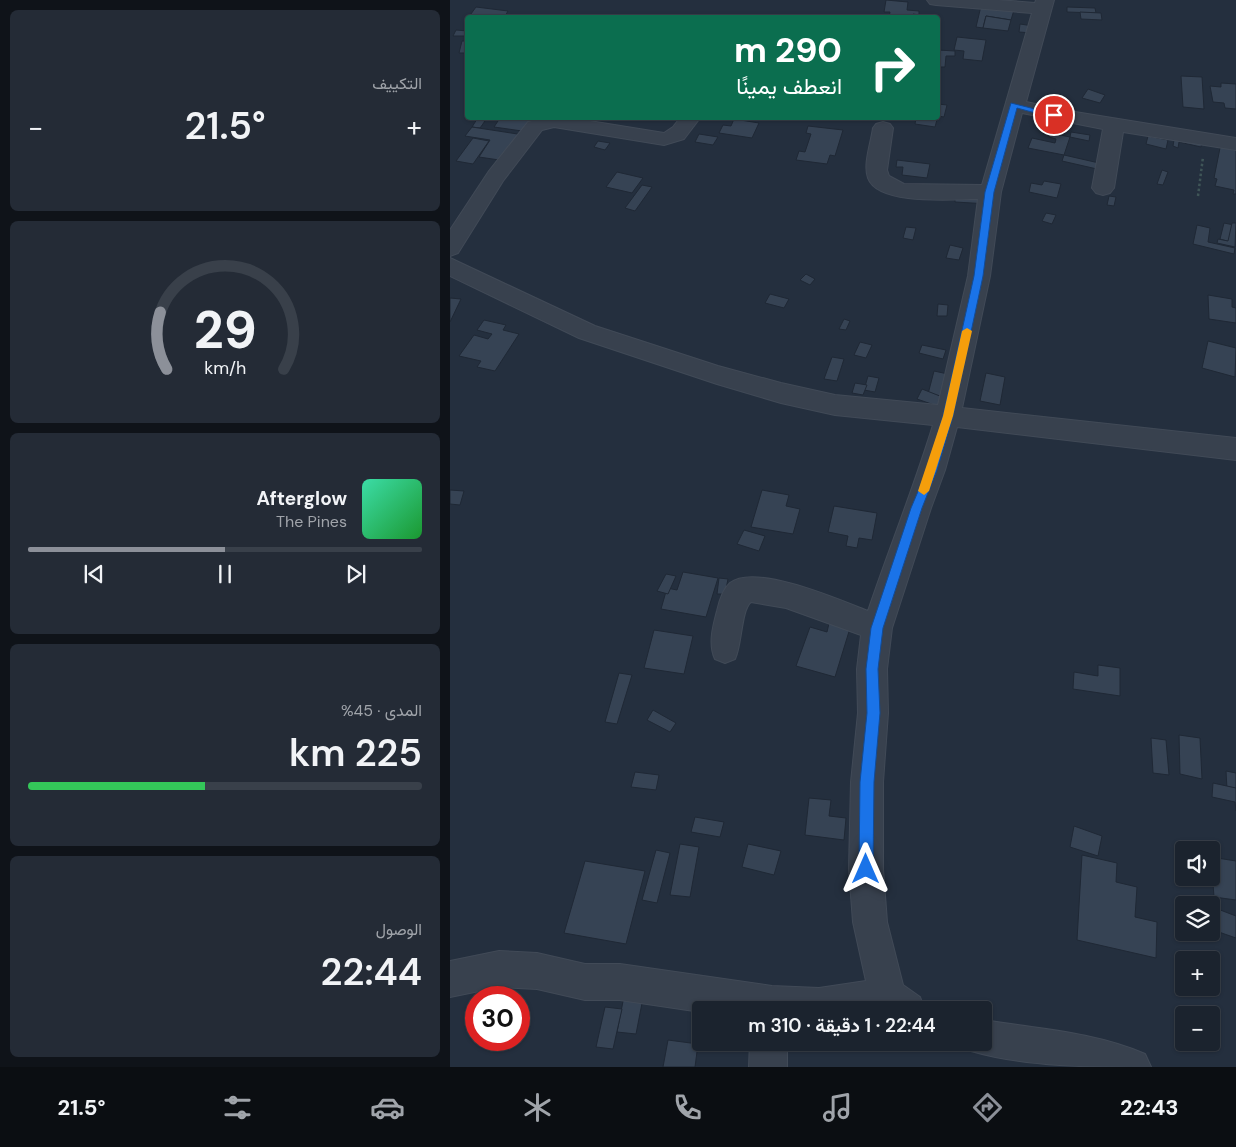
<!DOCTYPE html>
<html lang="ar">
<meta charset="utf-8">
<style>
:root{--surface:#1b232e;--page:#242b36;--text:#f1f3f6;--muted:#a0a4aa;--line:#39404a;--accent:#8c9099}
body{margin:0;font-family:"DM Sans",Vazirmatn,sans-serif;background:var(--page);color:var(--text);direction:rtl;height:100vh;display:flex;flex-direction:column;font-size:19px;white-space:nowrap}
*{box-sizing:border-box;margin:0}
p{font-size:16px;color:var(--muted)}
.icon{flex:none;width:28px;height:28px;fill:none;stroke:currentColor;stroke-width:2;stroke-linecap:round;stroke-linejoin:round}
.map{position:relative;flex:1;overflow:hidden;direction:ltr}
.details{display:flex;flex-direction:column;gap:10px;padding:10px;background:#0f1319;width:450px}
.details>*{flex:none}
.hud{position:absolute;left:15px;top:15px;width:475px;height:105px;border-radius:5px;box-shadow:0 1px 4px #0004,0 0 0 1px var(--line);direction:rtl;background:#0b6e4f;color:#fff;overflow:hidden}
.buttons{position:absolute;left:725px;top:841px;display:grid;gap:10px}
.buttons a{display:grid;place-items:center;width:45px;height:45px;border-radius:5px;background:var(--surface);box-shadow:0 1px 4px #0004,0 0 0 1px var(--line);font-size:25px}
.speed{position:absolute;left:15px;top:986px;display:flex;gap:10px;font-size:25px;font-weight:700;text-align:center}
.speed>*{display:grid;place-content:center;width:65px;height:65px;border-radius:50%;background:var(--surface);box-shadow:0 1px 4px #0004,0 0 0 1px var(--line);line-height:1}
.speed .limit{border:8px solid #d22;background:#fff;color:#111}
.pin{position:absolute;display:grid;place-items:center;width:42px;height:42px;color:#fff;margin:-21px;border:2px solid #fff;border-radius:50%;box-shadow:0 1px 5px #0007}
.me{position:absolute;width:55px;margin:-28px;rotate:0deg;stroke-linejoin:round;filter:drop-shadow(0 0 4px #0008)}
.turn{display:flex;align-items:center;gap:18px;height:105px;padding:0 15px;font-size:22px}
.turn .icon{width:65px;height:65px;stroke-width:2.5}
.turn b{display:block;font-size:35px;line-height:42px}
.big{font-size:38px;font-weight:600;line-height:1.1}
.details .card{flex:1;display:flex;flex-direction:column;justify-content:center;gap:8px;min-width:0;padding:0 18px;border-radius:8px;background:var(--page)}
.details .dial{align-items:center;gap:0}
.dial svg{height:130px;overflow:visible;fill:none;stroke:var(--line);stroke-width:7;stroke-linecap:round;text-anchor:middle}
.dial text{fill:var(--text);stroke:none}
.song{display:flex;align-items:center;gap:15px}
.cover{width:60px;height:60px;border-radius:8px;background:linear-gradient(135deg,hsl(160 70% 55%),hsl(130 70% 35%))}
.played{height:5px;border-radius:2px;background:linear-gradient(90deg,var(--accent) 50%,var(--line) 50%)}
.keys{display:flex;justify-content:space-around;direction:ltr}
.heat{display:flex;justify-content:space-between;align-items:center;font-size:28px;direction:ltr}
.charge{height:8px;border-radius:4px;background:linear-gradient(90deg,#34c759 45%,var(--line) 0)}
.trip{position:absolute;left:242px;top:1001px;width:300px;height:50px;border-radius:5px;background:var(--surface);box-shadow:0 1px 4px #0004,0 0 0 1px var(--line);font-weight:600;line-height:50px;text-align:center;direction:rtl}
.tab-bar{display:flex;height:80px;justify-content:space-around;align-items:center;background:#0b0e12;color:var(--muted)}
.tab-bar .icon{width:35px;height:35px}
.tab-bar .on{color:var(--accent)}
.tab-bar b{font-size:22px;color:var(--text)}
main{display:flex;flex:1;min-height:0}
.map>svg:first-child{display:block}
</style>
<main>
<div class="map">
<svg width="786" height="1067" viewBox="0 0 786 1067">
<rect width="100%" height="100%" fill="#242f3e"/>
<g fill="#364354" stroke="#1f2835">
<polygon points="436,0 458,2 457,10 469,11 469,15 463,14 462,18 439,18 440,12 434,12"/>
<polygon points="531,6 564,10 561,20 536,16 533,28 526,27"/>
<polygon points="26,7 58,11 54,18 18,18"/>
<polygon points="617,7 645,8 646,13 617,12"/>
<polygon points="630,12 651,13 652,20 631,19"/>
<polygon points="536,16 561,20 558,31 533,28"/>
<polygon points="570,24 583,26 582,33 569,32"/>
<polygon points="6,30 18,31 18,33 16,36 3,36"/>
<polygon points="507,37 536,40 532,61 513,59 514,51 504,50"/>
<polygon points="12,41 18,41 18,53 9,53"/>
<polygon points="488,50 505,51 505,56 496,56 495,67 488,67"/>
<polygon points="731,76 752,77 754,109 733,107"/>
<polygon points="771,83 786,84 786,109 775,108 774,103 763,102 760,86 771,87"/>
<polygon points="638,89 655,95 650,103 632,98"/>
<polygon points="488,104 497,105 494,117 488,116 485,127 465,124 466,118 488,118"/>
<polygon points="50,118 89,118 79,132 44,127"/>
<polygon points="27,119 35,121 30,128 22,127"/>
<polygon points="284,119 309,123 302,138 269,133 273,125 281,126"/>
<polygon points="358,126 393,130 385,156 380,155 377,164 346,160 349,151 355,152 361,134 356,133"/>
<polygon points="22,127 74,135 56,161 29,157 40,140 15,136"/>
<polygon points="621,132 640,135 639,141 620,137"/>
<polygon points="600,133 620,137 614,155 578,148 582,138 605,143 606,139 599,137"/>
<polygon points="249,134 268,137 263,145 245,142"/>
<polygon points="725,134 752,140 751,147 729,142 728,148 723,146"/>
<polygon points="698,136 718,140 716,149 696,144"/>
<polygon points="23,138 39,141 23,164 6,161"/>
<polygon points="148,141 160,143 155,150 144,147"/>
<polygon points="771,143 786,146 786,194 783,194 784,190 765,186 767,179 764,178"/>
<polygon points="614,155 649,163 647,169 612,161"/>
<polygon points="447,160 480,164 477,178 452,175 453,167 446,167"/>
<polygon points="712,170 718,172 713,185 707,184"/>
<polygon points="167,172 193,178 182,193 156,187"/>
<polygon points="594,181 611,184 607,198 579,192 581,183 592,185"/>
<polygon points="192,185 202,187 185,211 175,208"/>
<polygon points="505,192 538,193 539,204 505,202"/>
<polygon points="659,196 666,197 664,206 657,205"/>
<polygon points="596,213 606,215 602,224 592,221"/>
<polygon points="774,223 784,225 780,242 770,239"/>
<polygon points="782,223 786,223 785,247 767,243 768,239 778,241"/>
<polygon points="747,225 760,228 758,242 785,248 784,254 743,244"/>
<polygon points="456,227 466,228 463,240 453,238"/>
<polygon points="500,245 513,248 509,260 496,258"/>
<polygon points="356,274 365,279 360,285 350,280"/>
<polygon points="320,294 339,299 334,308 315,303"/>
<polygon points="758,295 782,299 782,307 786,308 786,323 759,319"/>
<polygon points="0,298 11,299 0,322"/>
<polygon points="488,304 498,305 497,316 487,316"/>
<polygon points="394,319 400,321 396,330 389,329"/>
<polygon points="34,320 56,325 53,330 69,334 45,371 27,367 31,361 9,356 24,335 38,339 42,334 27,330"/>
<polygon points="758,341 786,348 785,377 752,368"/>
<polygon points="410,342 422,345 416,358 404,355"/>
<polygon points="472,345 496,350 493,359 469,353"/>
<polygon points="382,357 394,359 387,381 374,379"/>
<polygon points="484,371 507,376 501,398 478,394"/>
<polygon points="536,373 555,377 550,405 530,401"/>
<polygon points="418,376 429,378 425,392 414,390"/>
<polygon points="405,383 417,385 413,395 402,393"/>
<polygon points="472,389 495,398 490,407 467,399"/>
<polygon points="0,490 14,491 10,505 0,504"/>
<polygon points="312,490 339,495 336,506 350,509 343,534 301,527"/>
<polygon points="384,506 427,513 422,540 409,538 407,548 396,546 398,536 378,532"/>
<polygon points="294,530 315,536 309,551 287,544"/>
<polygon points="233,572 268,578 256,617 211,609 217,588 227,590"/>
<polygon points="216,574 226,576 218,594 207,591"/>
<polygon points="269,578 278,579 275,594 267,594"/>
<polygon points="380,619 401,625 385,677 346,666 360,627 377,632"/>
<polygon points="204,630 243,636 234,674 194,668"/>
<polygon points="648,665 670,668 670,696 623,689 624,672 648,676"/>
<polygon points="169,673 182,675 167,724 155,722"/>
<polygon points="203,710 226,723 220,732 197,720"/>
<polygon points="729,735 750,738 752,779 730,774"/>
<polygon points="701,738 716,740 719,775 703,773"/>
<polygon points="776,771 786,773 786,791 777,789"/>
<polygon points="185,772 209,775 206,790 181,787"/>
<polygon points="763,783 786,788 786,811 785,802 762,797"/>
<polygon points="359,798 381,800 379,816 396,818 394,840 355,835"/>
<polygon points="245,817 274,822 270,837 241,832"/>
<polygon points="624,826 652,836 648,856 620,847"/>
<polygon points="230,844 249,847 240,897 220,895"/>
<polygon points="298,844 331,851 324,875 292,867"/>
<polygon points="206,850 220,853 207,903 192,900"/>
<polygon points="632,855 667,863 666,882 687,887 685,917 707,922 706,958 627,940"/>
<polygon points="761,857 786,861 786,900 764,897"/>
<polygon points="135,861 195,871 176,944 114,933"/>
<polygon points="765,908 786,916 786,938 763,930"/>
<polygon points="175,991 194,993 186,1034 167,1032"/>
<polygon points="155,1007 172,1009 163,1049 146,1047"/>
<polygon points="218,1040 248,1044 245,1067 213,1067"/>
</g>
<g fill="none" stroke-linecap="round" stroke-linejoin="round">
<g stroke="#414a57" stroke-width="2">
<g id="minor">
<path d="M477,0H548L585,3L586,0H604L576,102L619,111L786,138V150L673,132L664,188L660,193L653,195L646,193L642,188L653,129L572,113L551,192L540,276L512,408L786,438V460L507,427L495,470L481,508L442,628L437,669L438,713L433,782V869L437,922L453,985L470,997L475,1010H251V1012L170,1000H135L87,989L49,987L0,997V961L49,951L87,953L135,964H170L322,986L369,988L416,981L403,922L399,869L401,782L408,713L407,669L411,635L336,608L301,602C291,610 292,645 285,659L275,663L265,659C258,644 263,626 267,611C269,602 273,589 280,583C305,563 390,600 418,611C439,549 464,487 483,425L385,415L331,403L267,384L129,338L0,276V258L145,326L268,366L331,383L385,395L488,405L518,276L528,199C504,199 428,206 418,178C413,164 421,143 423,128L426,124L433,122L440,124L443,128L437,170L439,176L454,184L532,185L582,13L486,5L480,4Z"/>
<polygon points="94,118 121,118 214,133 223,127 230,118 250,118 234,139 214,145 104,127 92,130 53,181 8,253 0,256 0,230 39,171 78,122"/>
<path d="M534,1020C588,1029 644,1032 695,1054L701,1067C642,1067 576,1067 521,1051L517,1042H534Z"/>
<polygon points="300,1042 337,1042 337,1067 299,1067"/>
</g>
</g>
<polyline stroke="#3f5557" stroke-width="2.5" stroke-dasharray="2.5 2.5" stroke-linecap="butt" points="748,196 753,157"/>
<use href="#minor" fill="#38414e" fill-rule="evenodd"/>
</g>
<polygon fill="#1a73e8" stroke="#114b97" points="561,103 609,115 604,118 567,108 544,192 533,276 503,416 487,470 472,508 433,628 428,669 430,713 424,782 423,869 421,874 416,876 411,874 409,869 410,782 417,713 416,669 421,628 461,508 477,470 493,416 524,276 535,192"/>
<polygon fill="#f59e0b" points="517,328 522,331 503,416 479,491 474,495 468,491 493,416 512,331"/>
</svg>
<div class="buttons">
<a><svg class="icon" aria-label="sound" viewBox="0 0 24 24"><path d="M4 9h4l5-4v14l-5-4H4zM17 9q2 3 0 6"/></svg></a>
<a><svg class="icon" aria-label="layers" viewBox="0 0 24 24"><path d="M12 4l9 5-9 5-9-5zM3 14l9 5 9-5"/></svg></a>
<a>+</a>
<a>−</a>
</div>
<div class="speed"><div class="limit">30</div></div>
<div class="pin" style="left:604px;top:115px;background:#d93025"><svg class="icon" aria-label="arrive" viewBox="0 0 24 24"><path d="M6 21V4h12l-3 4 3 4H6"/></svg></div>
<svg class="me" style="left:416px;top:869px" viewBox="-20 -20 40 40"><path d="M0-17L14 15 0 8-14 15z" fill="#1a73e8" stroke="#fff" stroke-width="4"/></svg>
<div class="trip">22:44 · 1 دقيقة · 310 m</div>
<div class="hud">
<div class="turn"><svg class="icon" aria-label="right" viewBox="0 0 24 24"><path d="M7 20v-9h11M14 6l5 5-5 5"/></svg><div><b>290 m</b>انعطف يمينًا</div></div>
</div>
</div>
<section class="details">
<div class="card"><p>التكييف</p>
<div class="heat"><a>−</a><b class="big">21.5°</b><a>+</a></div>
</div>
<div class="card dial"><svg viewBox="0 0 100 80">
<path d="M14 69A42 42 0 1 1 86 69"/>
<path d="M14 69A42 42 0 0 1 10 34" stroke="#8c9099"/>
<text x="50" y="56" font-size="32" font-weight="700">29</text>
<text x="50" y="72" font-size="11">km/h</text>
</svg></div>
<div class="card">
<div class="song"><i class="cover"></i><div><b>Afterglow</b><p>The Pines</p></div></div>
<div class="played"></div>
<div class="keys"><svg class="icon" aria-label="previous" viewBox="0 0 24 24"><path d="M18 5L8 12l10 7zM5 5v14"/></svg><svg class="icon" aria-label="pause" viewBox="0 0 24 24"><path d="M8 5v14M16 5v14"/></svg><svg class="icon" aria-label="next" viewBox="0 0 24 24"><path d="M6 5l10 7-10 7zM19 5v14"/></svg></div>
</div>
<div class="card"><p>المدى · 45%</p><b class="big">225 km</b><div class="charge"></div></div>
<div class="card"><p>الوصول</p><b class="big">22:44</b></div>
</section>
</main>
<nav class="tab-bar">
<b>22:43</b>
<svg class="icon on" aria-label="directions" viewBox="0 0 24 24"><path d="M12 3l9 9-9 9-9-9zM9 14v-3h6M13 9l2 2-2 2"/></svg>
<svg class="icon" aria-label="music" viewBox="0 0 24 24"><path d="M9 18V5l10-2v13"/><circle cx="6" cy="18" r="3"/><circle cx="16" cy="16" r="3"/></svg>
<svg class="icon" aria-label="phone" viewBox="0 0 24 24"><path d="M5 4h4l2 5-3 2q2 4 5 5l2-3 5 2v4C11 20 4 13 5 4z"/></svg>
<svg class="icon" aria-label="climate" viewBox="0 0 24 24"><path d="M12 3v18M4 7l16 10M4 17L20 7"/></svg>
<svg class="icon" aria-label="car" viewBox="0 0 24 24"><path d="M5 17H2v-5l4-1 3-4h7l3 4 3 1v5h-3M9 17h6M6 11h13"/><circle cx="7" cy="17" r="2"/><circle cx="17" cy="17" r="2"/></svg>
<svg class="icon" aria-label="filters" viewBox="0 0 24 24"><path d="M4 7h16M4 17h16"/><circle cx="9" cy="7" r="2"/><circle cx="15" cy="17" r="2"/></svg>
<b>21.5°</b>
</nav>
